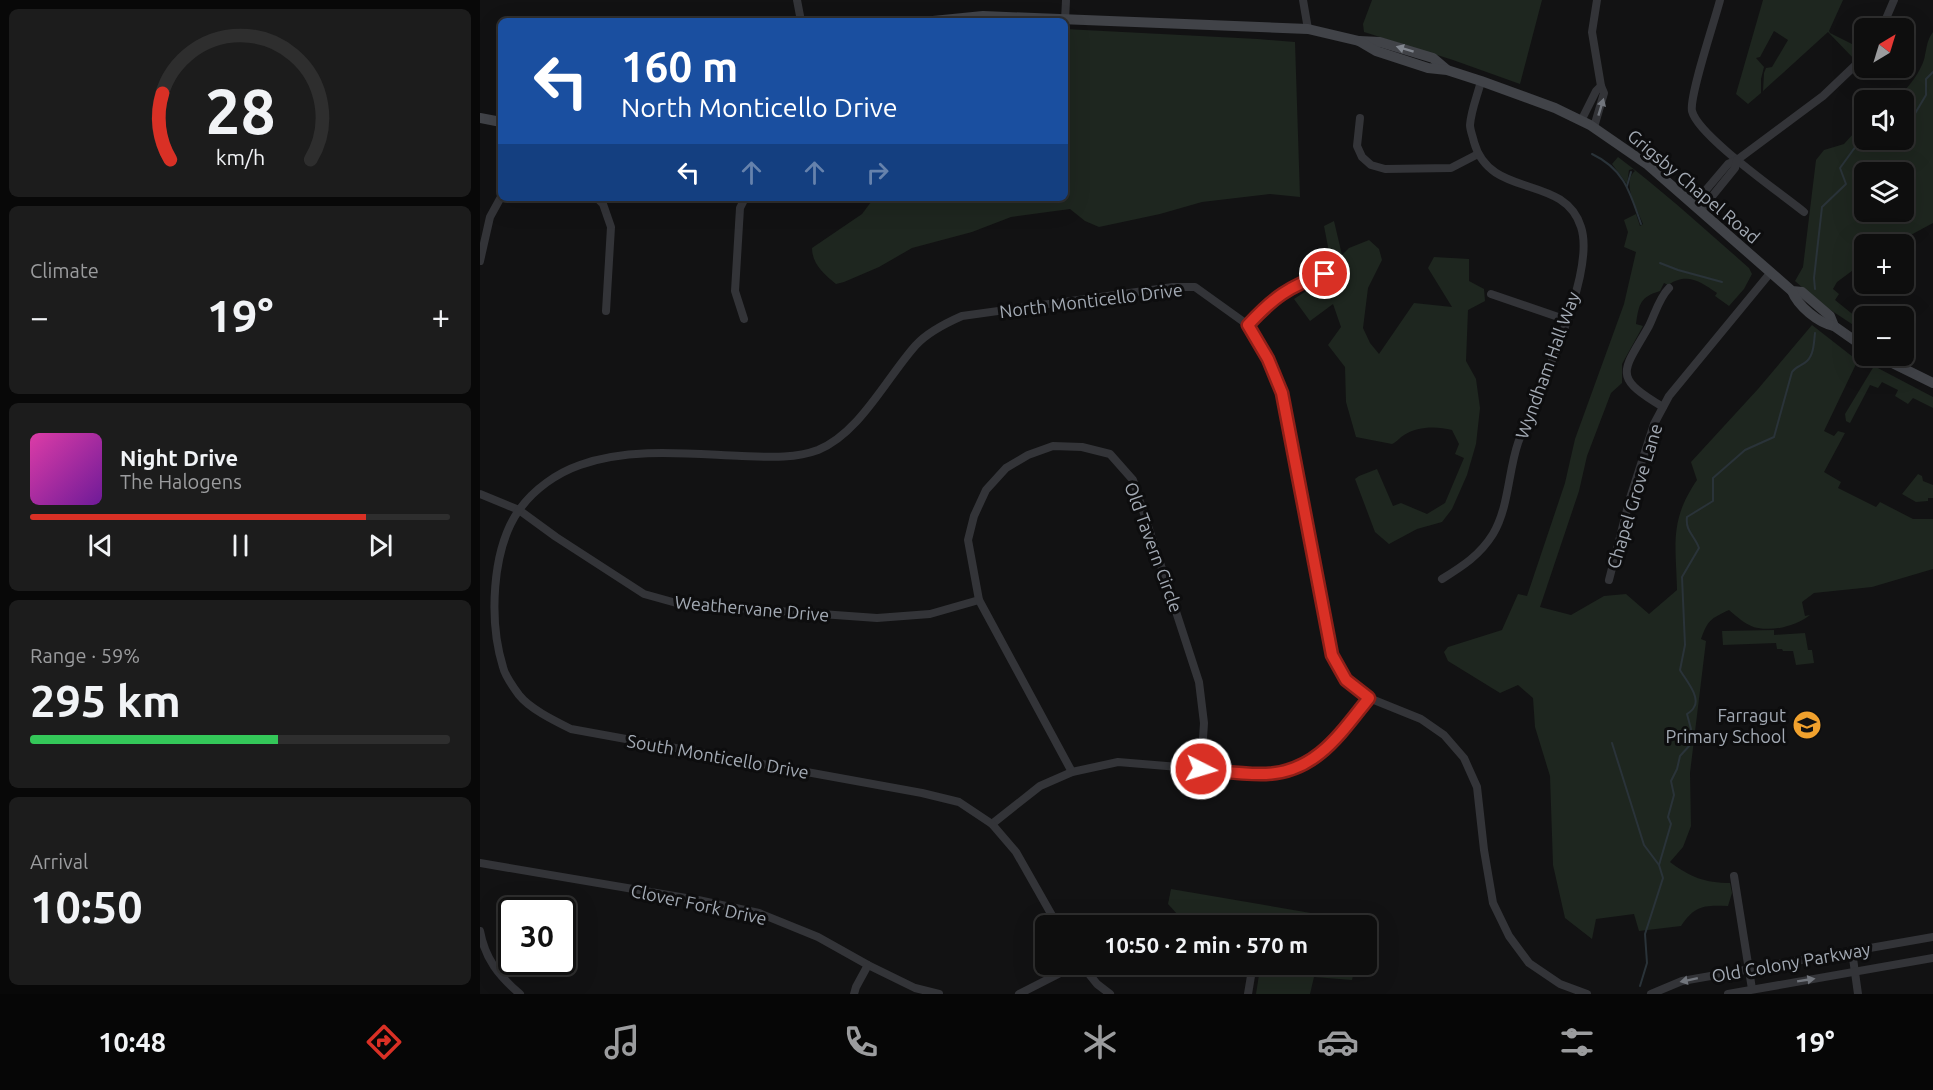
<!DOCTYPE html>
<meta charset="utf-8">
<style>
:root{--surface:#0e0e0e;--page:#1c1c1c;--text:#f1f3f6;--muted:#9b9c9e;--line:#2e2e2e;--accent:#d93025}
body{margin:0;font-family:Ubuntu,sans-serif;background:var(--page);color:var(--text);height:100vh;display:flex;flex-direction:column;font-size:22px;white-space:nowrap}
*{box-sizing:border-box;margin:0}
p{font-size:20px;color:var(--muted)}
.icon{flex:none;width:33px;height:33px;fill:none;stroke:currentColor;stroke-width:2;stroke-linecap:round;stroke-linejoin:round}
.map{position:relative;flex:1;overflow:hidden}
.details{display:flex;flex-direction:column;gap:9px;padding:9px;background:#080808;width:480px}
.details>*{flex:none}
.banner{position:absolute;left:18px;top:18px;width:570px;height:183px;border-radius:9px;box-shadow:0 6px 24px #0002,0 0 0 2px var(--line);background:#1a4fa0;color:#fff;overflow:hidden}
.needle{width:39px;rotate:38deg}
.buttons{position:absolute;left:1374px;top:18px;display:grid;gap:12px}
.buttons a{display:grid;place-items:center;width:60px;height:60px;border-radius:9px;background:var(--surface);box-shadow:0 6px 24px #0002,0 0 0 2px var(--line);font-size:30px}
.speed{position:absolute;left:18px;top:897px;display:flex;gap:12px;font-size:30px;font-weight:700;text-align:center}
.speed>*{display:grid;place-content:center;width:78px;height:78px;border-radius:50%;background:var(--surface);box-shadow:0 6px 24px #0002,0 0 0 2px var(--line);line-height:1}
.speed .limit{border:3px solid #111;border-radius:9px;background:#fff;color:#111}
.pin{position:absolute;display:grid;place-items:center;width:51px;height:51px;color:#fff;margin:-26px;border:3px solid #fff;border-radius:50%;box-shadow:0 2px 6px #0007}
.me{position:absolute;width:66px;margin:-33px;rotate:95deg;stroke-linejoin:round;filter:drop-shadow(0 0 4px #0008)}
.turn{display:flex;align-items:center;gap:21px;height:126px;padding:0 24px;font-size:27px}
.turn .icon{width:78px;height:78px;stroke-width:2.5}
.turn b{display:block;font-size:42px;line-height:51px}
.lanes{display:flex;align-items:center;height:57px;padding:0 24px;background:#0003;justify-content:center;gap:30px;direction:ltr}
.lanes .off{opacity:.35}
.big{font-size:45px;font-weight:700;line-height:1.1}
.details .widget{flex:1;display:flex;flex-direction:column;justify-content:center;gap:9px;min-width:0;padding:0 21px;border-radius:9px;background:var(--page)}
.details .dial{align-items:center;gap:0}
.dial svg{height:156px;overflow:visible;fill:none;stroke:var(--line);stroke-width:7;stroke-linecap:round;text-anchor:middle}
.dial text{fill:var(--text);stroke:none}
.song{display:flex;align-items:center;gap:18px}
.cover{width:72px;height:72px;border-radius:9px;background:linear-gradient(135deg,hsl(320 70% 55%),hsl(280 70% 35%))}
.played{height:6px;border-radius:3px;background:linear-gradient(90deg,var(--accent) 80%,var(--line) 80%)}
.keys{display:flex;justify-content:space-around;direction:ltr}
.heat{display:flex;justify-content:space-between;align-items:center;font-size:33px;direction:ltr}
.charge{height:9px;border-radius:4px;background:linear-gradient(90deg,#34c759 59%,var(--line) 0)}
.trip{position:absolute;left:555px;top:915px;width:342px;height:60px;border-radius:9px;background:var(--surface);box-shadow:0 6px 24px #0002,0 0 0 2px var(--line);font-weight:700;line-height:60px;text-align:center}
.tab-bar{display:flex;height:96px;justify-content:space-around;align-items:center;background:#060606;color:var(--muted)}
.tab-bar .icon{width:42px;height:42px}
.tab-bar .current{color:var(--accent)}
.tab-bar b{font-size:27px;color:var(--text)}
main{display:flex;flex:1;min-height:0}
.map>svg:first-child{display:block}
</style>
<main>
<section class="details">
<div class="widget dial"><svg viewBox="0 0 100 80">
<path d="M14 69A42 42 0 1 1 86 69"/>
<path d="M14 69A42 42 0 0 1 10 35" stroke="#d93025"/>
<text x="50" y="56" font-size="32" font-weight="700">28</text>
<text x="50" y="72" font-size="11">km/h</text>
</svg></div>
<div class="widget"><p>Climate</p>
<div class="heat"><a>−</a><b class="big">19°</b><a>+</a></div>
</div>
<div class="widget">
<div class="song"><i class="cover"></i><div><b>Night Drive</b><p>The Halogens</p></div></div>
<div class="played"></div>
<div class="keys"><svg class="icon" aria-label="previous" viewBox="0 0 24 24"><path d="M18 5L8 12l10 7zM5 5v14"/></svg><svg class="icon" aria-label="pause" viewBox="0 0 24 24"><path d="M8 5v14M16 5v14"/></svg><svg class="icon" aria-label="next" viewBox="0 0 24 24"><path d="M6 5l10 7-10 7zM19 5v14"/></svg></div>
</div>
<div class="widget"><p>Range · 59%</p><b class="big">295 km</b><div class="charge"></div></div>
<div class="widget"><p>Arrival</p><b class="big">10:50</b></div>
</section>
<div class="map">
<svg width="1453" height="994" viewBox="0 0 1453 994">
<rect width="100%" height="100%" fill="#121213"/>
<g fill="#1e261f" fill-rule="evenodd">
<polygon points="892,0 1062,0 1040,84 973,60 884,32 883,24"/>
<polygon points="1283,0 1363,0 1349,31 1350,33 1384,50 1375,60 1348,32 1283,91 1284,73 1286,68 1292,67 1308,40 1294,31 1280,57 1276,58 1284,67 1281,79 1281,93 1268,104 1256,94"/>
<path d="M585,29L778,39L815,42L820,197L790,194L722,202L680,214L619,227L605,221L590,209L531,217L492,232L432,248L399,267L364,282L356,284C344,274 332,264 332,248L382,214L394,198H585Z"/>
<path d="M1453,32V223L1414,244H1384V262L1357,282L1353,289L1359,294L1355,300L1381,321L1384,318V332L1340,303L1315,281L1323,267L1336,160L1344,150L1364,144L1384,122V140H1424V100H1415C1426,91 1443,70 1445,55C1447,46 1447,40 1453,32ZM1384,172H1424V212H1384Z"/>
<path d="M1138,157C1183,191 1226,230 1269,268L1272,274L1264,289L1249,306L1235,296L1237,293C1220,282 1208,272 1188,285L1184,283L1180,291C1160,297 1159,304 1156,324L1163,326L1142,364V383L1131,393L1107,456L1099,491L1060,607L1091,615L1124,596L1146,594L1169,614L1197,590C1196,544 1189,521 1217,480L1211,462L1278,389L1332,325L1373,357L1376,364L1344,431L1354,436L1358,431L1365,433L1344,472L1361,482L1358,488L1396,507L1400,502L1433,519H1453V569L1392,587L1334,593L1322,602L1325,616L1330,615C1316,626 1295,631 1278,628C1268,627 1256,616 1249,610C1230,619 1228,620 1221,639L1226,641L1210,773L1211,826L1203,847L1190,862C1210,877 1225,883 1250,883L1252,893L1248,906C1224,905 1215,905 1201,926L1159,931L1154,914L1116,919L1112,939L1085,918L1073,865L1070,776L1055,727L1053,698L1038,685L1020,693L968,661L964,652L968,647L1022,630L1038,594L1047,596L1085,483L1095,439L1144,304L1156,252L1144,247L1148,232L1144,220L1156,214L1160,226L1163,224C1157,209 1141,183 1155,171L1153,169L1149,170L1147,184L1132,164Z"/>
<path d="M854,221L862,255L869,248L889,240L899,249L902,260L888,288L883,328L890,343L899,354L934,303L972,307L948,268L954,257L989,259V281L1004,289L1005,301L988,310L986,361L996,379L1000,408L996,444L987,475L972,509L962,522L937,529L909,544L895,532L875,479L879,476L897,469L913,506L921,503L947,514L965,503L984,458L975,454L979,444L972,430C957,426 938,426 924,435C919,438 918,441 912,444L876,437L866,402L865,367L848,345L861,327L853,304L830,321L814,299L846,278H854L844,226Z"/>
<polygon points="1394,366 1453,397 1453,408 1433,398 1428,404 1415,396 1418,390 1402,382 1398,388 1390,385 1370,423 1366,421 1365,414"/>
<polygon points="1438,474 1442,476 1443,481 1453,485 1453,498 1448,498 1448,501 1436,502 1422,494"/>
<polygon points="1294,630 1294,635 1325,633 1328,650 1332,650 1334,663 1316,665 1313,651 1303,651 1302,649 1297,649 1296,643 1243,645 1242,631"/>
<polygon points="691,889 883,922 883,926 707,925 688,904"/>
<polygon points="725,965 875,965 872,980 834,977 830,994 776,994 779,975"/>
</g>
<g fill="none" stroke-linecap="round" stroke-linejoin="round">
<g stroke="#2a3339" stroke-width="2">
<polyline points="1424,122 1430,122 1446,95 1446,79 1453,72"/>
<path d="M1112,154C1144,169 1150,192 1161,224"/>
<polyline points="1147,186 1151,172"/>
<polyline points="1180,263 1198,270 1242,282"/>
<polyline points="1335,289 1334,278 1342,207 1366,184 1360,168 1384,135"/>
<polyline points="1132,743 1164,845 1179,865 1183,878 1165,934 1167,963 1160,986"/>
<path d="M1179,865L1191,824L1188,817L1194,795L1191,781L1197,769L1200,756L1210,745L1211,729L1207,714C1210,712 1213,710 1214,707C1221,697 1205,679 1200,670L1205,645L1202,577L1219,548C1215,536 1205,531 1207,517L1233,501V478L1265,450L1294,437L1312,372C1316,366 1322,366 1327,361C1334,355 1334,341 1335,333"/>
</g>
<g stroke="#333438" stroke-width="8">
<polyline points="317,0 321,21"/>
<polyline points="823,0 828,29"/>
<path d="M1240,0C1235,20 1209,96 1212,111C1218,136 1302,194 1324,212"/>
<polyline points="585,21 586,0"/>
<polyline points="1402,28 1414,0"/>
<polyline points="880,118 877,146 882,157 891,165 905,169 971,168 998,154"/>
<polyline points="1101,121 1116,91 1121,86"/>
<polyline points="1114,127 1124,93 1121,86 1112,32 1117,0"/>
<polyline points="117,198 123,204 131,227 126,311"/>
<polyline points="1214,204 1248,164 1257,160 1343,96 1384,57"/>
<polyline points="1221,210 1255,168 1257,160"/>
<polyline points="0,261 10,217 21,197"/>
<polyline points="1011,294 1087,320"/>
<polyline points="264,319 255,291 260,208 265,198"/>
<path d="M768,325C793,298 809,286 845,274"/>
<path d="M1183,407C1131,376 1143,372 1169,326C1175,314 1179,298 1189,288"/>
<polyline points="0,494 39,510 76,537 164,594 200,604 397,618 450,614 499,600"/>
<path d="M962,579C983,566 1000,555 1013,534C1029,507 1028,472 1038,443C1056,393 1117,275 1101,227C1084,173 1010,200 994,142C993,137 990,130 990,125C991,110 998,94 1001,81"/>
<polyline points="1129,580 1150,498 1174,424 1189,396 1291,272"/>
<polyline points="592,772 499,600 488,540 494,516 506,490 526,468 548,455 573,446 602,447 630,454 653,480 719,682 724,723 721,769"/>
<polyline points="512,824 560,786 592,772 638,762 784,774 811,771 831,761 850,746 889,698"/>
<polyline points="0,863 218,900 279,913 338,937 388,965 435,988 459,994"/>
<polyline points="1254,876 1272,989"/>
<path d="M578,926L536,852L512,824L479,802L442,793L91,729C75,721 50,709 39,695C33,687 25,676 23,667C9,622 11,550 39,510C54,489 77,473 100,465C151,447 210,454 262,456C288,457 314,459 338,450C380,433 407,377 436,345C448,332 466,323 482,316L693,287H715L768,325L788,359L802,393L852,655L865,680L889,698L941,719L964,735L984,758L997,787L1004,850L1013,903L1029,936L1049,963L1080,984L1107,994"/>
<path d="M0,931C5,959 19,976 40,994"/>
<polyline points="1372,951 1378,994"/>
<polyline points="601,964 617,984 630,994"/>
<polyline points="374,994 376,987 388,965"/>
<polyline points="539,994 598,964"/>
<polyline points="768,994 773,964"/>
<polyline points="1171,994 1202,981 1453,937"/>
<polyline points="1248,994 1453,958"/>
</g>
<g stroke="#414348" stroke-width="10">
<polyline points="453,21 503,16 828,29 879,41 900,42 953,58 966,69"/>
<polyline points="879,41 896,51 948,68 967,70 1001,81 1075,108 1110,125 1168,165 1312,291 1322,292 1350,316 1354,326 1384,347"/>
<polyline points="0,118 21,122"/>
<path d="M1312,291C1318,306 1338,323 1354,326"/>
<polyline points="1398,356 1453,383"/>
</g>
</g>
<defs><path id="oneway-solid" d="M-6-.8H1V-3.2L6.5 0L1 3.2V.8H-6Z" transform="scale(1.5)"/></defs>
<use fill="#81868e" href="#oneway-solid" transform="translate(925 49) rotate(-163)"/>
<g fill="#71757c">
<use href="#oneway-solid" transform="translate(1121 107) rotate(-73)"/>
<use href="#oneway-solid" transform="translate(1209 980) rotate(168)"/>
<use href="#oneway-solid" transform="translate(1326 980) rotate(-9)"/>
</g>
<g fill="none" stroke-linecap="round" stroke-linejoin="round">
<g stroke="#8d1f18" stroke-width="15">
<path id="route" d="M721,769C742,771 765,775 786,774C836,772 860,734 889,698L866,680L852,655L802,393L788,359L768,325C793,298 809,286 845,274"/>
</g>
<use href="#route" stroke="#d93025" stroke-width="10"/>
</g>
<defs>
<g id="school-disc" transform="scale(1.5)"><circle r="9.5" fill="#f0a12d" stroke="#0d0d0e"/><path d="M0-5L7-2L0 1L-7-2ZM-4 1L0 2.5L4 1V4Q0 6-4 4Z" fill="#111"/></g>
</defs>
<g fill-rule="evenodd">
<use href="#school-disc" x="1327" y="725"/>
</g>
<g text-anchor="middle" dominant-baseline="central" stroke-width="6" stroke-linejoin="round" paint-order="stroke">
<g font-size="18" fill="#a3aab4" stroke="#0d0d0e">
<text transform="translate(1214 186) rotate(40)">Grigsby Chapel Road</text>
<text transform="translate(611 300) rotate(-7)">North Monticello Drive</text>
<text transform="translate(1067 365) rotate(-70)">Wyndham Hall Way</text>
<text transform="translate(1154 496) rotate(-73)">Chapel Grove Lane</text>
<text transform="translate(674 547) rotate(70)">Old Tavern Circle</text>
<text transform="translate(272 608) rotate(5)">Weathervane Drive</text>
<text transform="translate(238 756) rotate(10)">South Monticello Drive</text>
<text transform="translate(219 904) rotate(12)">Clover Fork Drive</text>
<text transform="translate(1311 962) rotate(-10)">Old Colony Parkway</text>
</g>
<g font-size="18" fill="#a3aab4" stroke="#0d0d0e" text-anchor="end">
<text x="1306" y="715">Farragut<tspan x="1306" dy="21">Primary School</tspan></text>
</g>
</g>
</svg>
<div class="buttons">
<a><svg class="needle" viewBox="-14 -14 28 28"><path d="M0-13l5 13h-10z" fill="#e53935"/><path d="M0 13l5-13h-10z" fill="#9b9c9e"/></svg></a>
<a><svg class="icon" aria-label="sound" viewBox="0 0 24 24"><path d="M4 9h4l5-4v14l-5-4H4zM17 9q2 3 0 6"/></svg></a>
<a><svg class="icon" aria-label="layers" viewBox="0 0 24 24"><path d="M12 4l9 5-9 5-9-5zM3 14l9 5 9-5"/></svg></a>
<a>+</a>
<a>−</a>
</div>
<div class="speed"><div class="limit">30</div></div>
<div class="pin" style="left:845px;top:274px;background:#d93025"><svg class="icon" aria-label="arrive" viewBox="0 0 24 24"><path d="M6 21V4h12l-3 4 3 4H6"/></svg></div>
<svg class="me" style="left:721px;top:769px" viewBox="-20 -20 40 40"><circle r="17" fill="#d93025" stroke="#fff" stroke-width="3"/><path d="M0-11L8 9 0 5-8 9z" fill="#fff"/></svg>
<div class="trip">10:50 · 2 min · 570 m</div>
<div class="banner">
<div class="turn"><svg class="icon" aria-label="left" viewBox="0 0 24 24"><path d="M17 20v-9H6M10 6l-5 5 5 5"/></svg><div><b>160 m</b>North Monticello Drive</div></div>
<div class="lanes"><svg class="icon" aria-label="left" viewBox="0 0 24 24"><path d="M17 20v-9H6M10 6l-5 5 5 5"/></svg><svg class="icon off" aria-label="ahead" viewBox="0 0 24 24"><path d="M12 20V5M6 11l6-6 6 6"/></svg><svg class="icon off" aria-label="ahead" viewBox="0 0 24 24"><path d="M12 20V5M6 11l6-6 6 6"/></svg><svg class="icon off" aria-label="right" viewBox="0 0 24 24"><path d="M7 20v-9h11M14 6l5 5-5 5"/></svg></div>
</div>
</div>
</main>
<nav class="tab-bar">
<b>10:48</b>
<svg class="icon current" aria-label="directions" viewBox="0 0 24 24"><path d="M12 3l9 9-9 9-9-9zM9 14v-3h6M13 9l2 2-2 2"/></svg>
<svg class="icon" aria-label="music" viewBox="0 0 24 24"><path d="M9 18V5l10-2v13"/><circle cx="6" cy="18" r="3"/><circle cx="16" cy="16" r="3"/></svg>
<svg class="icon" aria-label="phone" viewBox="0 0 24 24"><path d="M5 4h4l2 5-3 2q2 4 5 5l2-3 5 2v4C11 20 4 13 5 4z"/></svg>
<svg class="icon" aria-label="climate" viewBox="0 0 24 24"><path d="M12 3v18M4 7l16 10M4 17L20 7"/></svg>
<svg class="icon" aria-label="car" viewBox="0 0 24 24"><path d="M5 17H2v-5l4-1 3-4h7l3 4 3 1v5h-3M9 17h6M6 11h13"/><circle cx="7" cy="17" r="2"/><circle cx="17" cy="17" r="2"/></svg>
<svg class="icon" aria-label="filters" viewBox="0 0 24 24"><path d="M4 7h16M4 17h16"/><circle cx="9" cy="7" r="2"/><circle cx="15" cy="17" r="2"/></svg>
<b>19°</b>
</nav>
